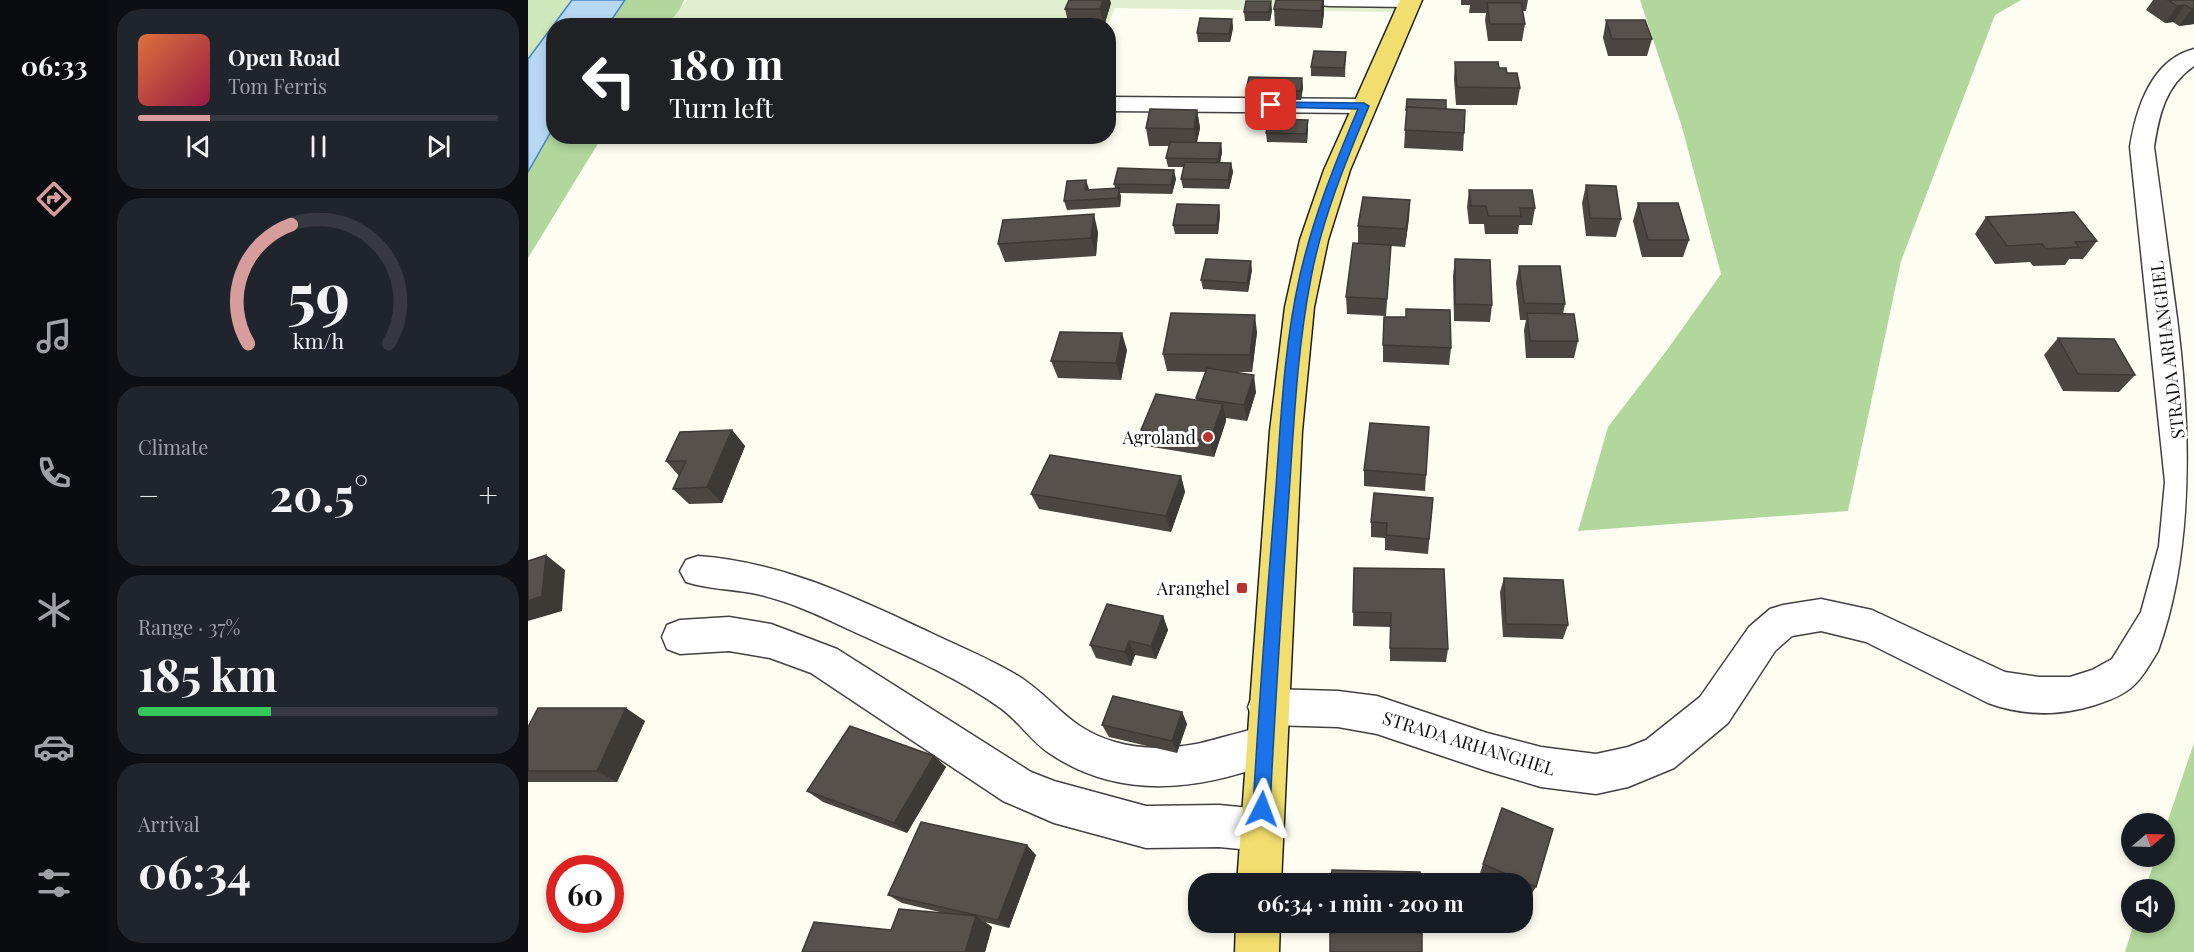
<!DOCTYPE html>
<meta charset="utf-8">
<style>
:root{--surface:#171b24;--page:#20242c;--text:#f1f3f6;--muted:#9ea1a6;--line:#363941;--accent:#d79d9c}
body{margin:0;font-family:"Playfair Display",serif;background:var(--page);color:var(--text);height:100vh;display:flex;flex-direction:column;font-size:22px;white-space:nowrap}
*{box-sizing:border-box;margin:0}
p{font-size:20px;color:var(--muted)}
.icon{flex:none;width:33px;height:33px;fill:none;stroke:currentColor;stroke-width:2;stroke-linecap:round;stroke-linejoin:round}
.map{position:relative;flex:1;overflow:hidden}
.side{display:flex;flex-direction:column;gap:9px;padding:9px;background:#0d0f14;width:420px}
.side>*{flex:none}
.hud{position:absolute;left:18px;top:18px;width:570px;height:126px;border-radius:24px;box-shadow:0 3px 9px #0003;background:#202124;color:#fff;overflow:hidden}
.needle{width:39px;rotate:71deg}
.tools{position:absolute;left:1593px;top:813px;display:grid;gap:12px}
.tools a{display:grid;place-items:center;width:54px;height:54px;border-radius:50%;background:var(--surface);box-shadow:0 3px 9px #0003;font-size:30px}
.speed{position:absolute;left:18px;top:855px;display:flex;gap:12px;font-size:30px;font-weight:700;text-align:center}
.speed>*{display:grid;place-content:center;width:78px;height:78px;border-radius:50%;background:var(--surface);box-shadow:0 3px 9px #0003;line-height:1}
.speed .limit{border:9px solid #d22;background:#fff;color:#111}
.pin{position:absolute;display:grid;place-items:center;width:51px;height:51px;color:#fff;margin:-26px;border-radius:12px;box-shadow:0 3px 9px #0006}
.me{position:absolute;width:66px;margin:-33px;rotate:3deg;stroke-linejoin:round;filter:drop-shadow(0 0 4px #0008)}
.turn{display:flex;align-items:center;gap:21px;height:126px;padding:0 24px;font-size:27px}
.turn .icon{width:78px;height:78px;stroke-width:2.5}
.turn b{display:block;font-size:42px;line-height:51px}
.big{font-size:45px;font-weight:700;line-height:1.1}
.side .widget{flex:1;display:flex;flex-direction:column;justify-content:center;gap:9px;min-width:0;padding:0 21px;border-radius:24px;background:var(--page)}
.side .dial{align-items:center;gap:0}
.dial svg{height:156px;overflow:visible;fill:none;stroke:var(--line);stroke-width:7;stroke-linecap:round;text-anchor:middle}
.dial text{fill:var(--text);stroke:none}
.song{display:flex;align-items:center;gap:18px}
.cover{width:72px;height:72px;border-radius:9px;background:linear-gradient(135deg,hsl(20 70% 55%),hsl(340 70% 35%))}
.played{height:6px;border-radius:3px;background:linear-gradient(90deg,var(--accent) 20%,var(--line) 20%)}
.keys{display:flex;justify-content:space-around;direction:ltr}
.heat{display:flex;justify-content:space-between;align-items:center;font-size:33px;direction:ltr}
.charge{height:9px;border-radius:4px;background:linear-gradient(90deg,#34c759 37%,var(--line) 0)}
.trip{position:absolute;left:660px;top:873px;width:345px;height:60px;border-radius:24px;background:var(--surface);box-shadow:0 3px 9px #0003;font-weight:700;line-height:60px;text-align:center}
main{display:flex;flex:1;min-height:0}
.tab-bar{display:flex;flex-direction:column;width:108px;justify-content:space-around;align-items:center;background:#090b0e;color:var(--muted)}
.tab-bar .icon{width:42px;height:42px}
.tab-bar .current{color:var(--accent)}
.tab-bar b{font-size:27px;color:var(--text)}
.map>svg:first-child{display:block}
</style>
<main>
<nav class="tab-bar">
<b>06:33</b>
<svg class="icon current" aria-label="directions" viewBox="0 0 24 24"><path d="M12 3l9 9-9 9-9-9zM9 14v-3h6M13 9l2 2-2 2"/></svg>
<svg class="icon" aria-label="music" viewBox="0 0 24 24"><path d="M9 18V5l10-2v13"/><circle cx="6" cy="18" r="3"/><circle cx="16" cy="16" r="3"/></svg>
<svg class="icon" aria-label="phone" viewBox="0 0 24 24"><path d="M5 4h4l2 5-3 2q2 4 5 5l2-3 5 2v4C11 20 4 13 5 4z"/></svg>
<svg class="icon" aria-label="climate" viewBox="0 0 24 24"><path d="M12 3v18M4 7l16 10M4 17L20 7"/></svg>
<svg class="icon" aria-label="car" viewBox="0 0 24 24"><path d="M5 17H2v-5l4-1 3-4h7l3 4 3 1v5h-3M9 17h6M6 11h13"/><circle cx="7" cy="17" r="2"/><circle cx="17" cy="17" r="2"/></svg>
<svg class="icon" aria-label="filters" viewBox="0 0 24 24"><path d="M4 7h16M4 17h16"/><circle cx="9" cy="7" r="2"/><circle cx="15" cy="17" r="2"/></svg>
</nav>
<section class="side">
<div class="widget">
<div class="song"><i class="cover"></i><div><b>Open Road</b><p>Tom Ferris</p></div></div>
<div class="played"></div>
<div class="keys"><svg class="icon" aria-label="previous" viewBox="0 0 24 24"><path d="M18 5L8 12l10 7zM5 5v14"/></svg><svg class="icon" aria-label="pause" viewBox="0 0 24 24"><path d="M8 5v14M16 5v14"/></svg><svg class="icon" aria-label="next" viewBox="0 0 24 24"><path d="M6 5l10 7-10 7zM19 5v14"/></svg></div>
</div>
<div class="widget dial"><svg viewBox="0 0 100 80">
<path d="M14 69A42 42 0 1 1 86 69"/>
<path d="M14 69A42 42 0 0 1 36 8" stroke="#d79d9c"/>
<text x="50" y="56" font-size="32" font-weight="700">59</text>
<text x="50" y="72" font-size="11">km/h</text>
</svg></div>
<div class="widget"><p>Climate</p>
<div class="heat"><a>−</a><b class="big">20.5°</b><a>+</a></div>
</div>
<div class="widget"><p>Range · 37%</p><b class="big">185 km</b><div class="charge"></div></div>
<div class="widget"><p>Arrival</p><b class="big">06:34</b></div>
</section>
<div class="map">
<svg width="1666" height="952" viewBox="0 0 1666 952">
<rect width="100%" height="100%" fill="#fefdf1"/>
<polygon fill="#cee7bb" points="0,0 44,0 0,59"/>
<g fill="#b1d79c">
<polygon points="97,0 156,0 145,25 80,26"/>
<polygon points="1112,0 1493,0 1467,15 1373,261 1320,511 1050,531 1080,427 1139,350 1193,274 1154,127"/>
<polygon points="25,128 26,136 74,137 0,258 0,172"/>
<polygon points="1666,743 1666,952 1597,952 1606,923 1636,922 1636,890 1617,889 1628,857 1636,856 1637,829"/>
</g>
<polygon fill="#e0efcd" points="159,0 872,0 867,12 587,8 579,26 139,26"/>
<polygon fill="#b8d7f3" stroke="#4285c6" stroke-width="1.5" points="44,0 97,0 80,25 26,26 25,128 0,172 0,59"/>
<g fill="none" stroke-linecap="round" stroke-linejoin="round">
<g stroke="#414141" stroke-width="3">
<g id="street">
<polygon points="790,0 892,0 893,1 890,6 882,7 801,6 793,5"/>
<path d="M1666,49V66C1637,86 1631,115 1626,147C1634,204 1641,261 1649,318C1663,428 1666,551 1630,651C1610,684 1605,693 1567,705C1532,716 1495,716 1460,703L1338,642L1293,631L1264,636L1247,651L1200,723L1146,768L1100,787L1068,794L1013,787L959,771L849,734L810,727L739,725L725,720L720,707L725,694L739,689L810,691L849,696L959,733L1013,747L1068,754L1100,747L1118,740L1172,697L1221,627L1242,609L1255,605L1293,599L1344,610L1477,672L1511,677H1542L1564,670L1584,659L1613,612L1631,546L1637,482L1602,147C1608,109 1623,60 1666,49Z"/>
<polygon points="580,97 836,99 844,101 848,106 844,111 836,113 580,111"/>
<path d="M170,556C254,562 326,597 401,632C430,646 460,658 487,674C527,698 538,728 587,742C614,750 641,749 668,744C681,742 731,726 738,727C742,728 747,731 751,732L757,746L751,760C675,790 593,802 521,753C502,740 490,720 471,707C426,675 372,653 322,630C291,615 258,600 224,593C202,589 179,589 158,582L152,571L158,560Z"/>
<polygon points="201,617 243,624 309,649 503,772 526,781 618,806 691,805 733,809 748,815 754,830 748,845 733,851 691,847 618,848 526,823 475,801 283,673 242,658 201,651 152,654 139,649 134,637 139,625 152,620"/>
</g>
</g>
<g stroke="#1f1f1f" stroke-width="3">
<g id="primary">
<polygon points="872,0 894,0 822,170 800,240 786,307 774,431 753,884 709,884 742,431 757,307 772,240 796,170"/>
<polygon points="708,922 752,922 751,952 707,952"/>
</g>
</g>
<use href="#street" fill="#fff" fill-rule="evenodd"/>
<use href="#primary" fill="#f1de6e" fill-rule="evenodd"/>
</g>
<g fill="#4b4640">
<polygon points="796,0 796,13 794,28 747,26 746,9"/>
<polygon points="933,0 1000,0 998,11 995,11 997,24 994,41 960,41 957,20 958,13 941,13 942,5 933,5"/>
<polygon points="1625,0 1666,0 1666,24 1651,26 1645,22 1637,23 1618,10"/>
<polygon points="583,3 576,26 541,26 537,9"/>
<polygon points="744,10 742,21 717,21 716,12"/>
<polygon points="704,19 705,28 702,42 670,42 669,33"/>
<polygon points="1078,20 1124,39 1119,56 1080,56 1075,38"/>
<polygon points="818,52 817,77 783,76 783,67"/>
<polygon points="927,62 971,68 979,73 992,88 989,105 928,105 926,79"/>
<polygon points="775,87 773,100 719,99 718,90"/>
<polygon points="879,99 918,109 936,133 935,151 876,148"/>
<polygon points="669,110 672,128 669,142 693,143 694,152 692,163 703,163 705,172 701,189 655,188 653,179 656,167 640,167 638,158 641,146 621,146 618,128"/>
<polygon points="780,120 780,129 779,143 739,142 738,133"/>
<polygon points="648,179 644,194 592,193 593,197 592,207 539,210 536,201 560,190 587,188 586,184"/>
<polygon points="1058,185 1093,219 1088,237 1058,236 1054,203"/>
<polygon points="941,190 1007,208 1004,225 991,225 990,234 957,234 956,224 941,224 939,207"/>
<polygon points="882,200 881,218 877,247 863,246 858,316 819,314 818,297 830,243 830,226"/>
<polygon points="1110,203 1161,240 1155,257 1114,257 1105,221"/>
<polygon points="691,205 692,214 690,234 647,234 645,225"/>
<polygon points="1458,217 1569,241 1555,259 1541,259 1537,265 1505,266 1502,262 1467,264 1447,234"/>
<polygon points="570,232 568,256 477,262 470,244"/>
<polygon points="927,259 964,305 962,322 926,321 925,276"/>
<polygon points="991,266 1037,304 1035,314 1050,341 1046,358 998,358 996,330 998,320 992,320 988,283"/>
<polygon points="724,270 720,292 675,289 673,280"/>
<polygon points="878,309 923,348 921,365 855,362 855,345 878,317"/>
<polygon points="729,332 724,372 705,372 728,392 719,421 698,418 698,421 686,457 618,446 613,430 669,400 668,398 678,372 639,371 635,354"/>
<polygon points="1530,338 1607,375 1591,392 1535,391 1516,355"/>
<polygon points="599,350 593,380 530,378 523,361"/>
<polygon points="204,430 217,446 194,503 161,504 145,489 151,476 138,461"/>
<polygon points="836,470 898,475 897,491 836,486"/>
<polygon points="653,476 657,492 643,532 511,509 503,494"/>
<polygon points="905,498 900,554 857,550 857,538 843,537 843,522"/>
<polygon points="826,568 920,649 918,662 862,661 862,627 825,626"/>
<polygon points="976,578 1040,625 1035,639 975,637 972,592"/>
<polygon points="635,616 640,630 628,659 607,655 603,666 568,658 562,645"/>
<polygon points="654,712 659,724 649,753 581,737 574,725"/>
<polygon points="117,721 89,782 0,782 0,727"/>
<polygon points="406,756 418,767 379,833 295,802 279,791"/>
<polygon points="974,808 1008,887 1002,896 994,892 994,884 974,884 952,873"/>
<polygon points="508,855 481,928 457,922 464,927 457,952 274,952 363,930 416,913 374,903 360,895"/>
</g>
<g fill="#3d3934">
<polygon points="575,0 582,0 583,3 576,26 572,9"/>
<polygon points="795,0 796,0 796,13 794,28 793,11"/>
<polygon points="743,1 744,10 742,21 741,12"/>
<polygon points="1657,5 1645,22 1637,23 1649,6"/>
<polygon points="1666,8 1666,24 1651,26 1664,9"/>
<polygon points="704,19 705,28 702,42 701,34"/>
<polygon points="774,78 775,87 773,100 773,91"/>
<polygon points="669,110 672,128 668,146 666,129"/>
<polygon points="780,120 780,129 779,143 778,134"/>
<polygon points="693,143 694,152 691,168 690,159"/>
<polygon points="703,163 705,172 701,189 700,180"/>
<polygon points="646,170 648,179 644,194 643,185"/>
<polygon points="558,180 561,189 559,199 557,190"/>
<polygon points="591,188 593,197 592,207 590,198"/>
<polygon points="882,200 881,218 877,247 878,229"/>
<polygon points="691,205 692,214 690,234 689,225"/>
<polygon points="566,214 570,232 568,256 563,238"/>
<polygon points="723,261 724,270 720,292 719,283"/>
<polygon points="727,315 729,332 724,372 722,355"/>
<polygon points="594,333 599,350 593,380 588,363"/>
<polygon points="726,375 728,392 719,421 716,405"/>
<polygon points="695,404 698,421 686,457 682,441"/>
<polygon points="204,430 217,446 194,503 179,487"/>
<polygon points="653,476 657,492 643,532 638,516"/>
<polygon points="18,555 37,570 34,611 0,621 0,601"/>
<polygon points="635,616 640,630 628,659 623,646"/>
<polygon points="601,641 607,655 603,666 597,652"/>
<polygon points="98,708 117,721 89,782 69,771"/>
<polygon points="654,712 659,724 649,753 644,741"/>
<polygon points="406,756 418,767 379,833 366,823"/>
<polygon points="499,845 508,855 481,928 470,920"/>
<polygon points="448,916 464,927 457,952 437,952"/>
</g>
<g fill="#57514b" stroke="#3d3934" stroke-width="1.5">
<polygon points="541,0 575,0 572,9 537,9"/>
<polygon points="748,0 795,0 793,11 746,9"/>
<polygon points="1640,0 1666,0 1666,8 1664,9 1657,5 1649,6"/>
<polygon points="718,1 743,1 741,12 716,12"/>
<polygon points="959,3 993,3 997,24 962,24"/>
<polygon points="672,18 704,19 701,34 669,33"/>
<polygon points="1078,20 1117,20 1124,39 1084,39"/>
<polygon points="786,51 818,52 816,68 783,67"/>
<polygon points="927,62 970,62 971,68 978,68 979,73 989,73 992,88 929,87"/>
<polygon points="721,77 774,78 773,91 718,90"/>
<polygon points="879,99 918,100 918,109 879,107 879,110 878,110"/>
<polygon points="879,107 937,110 936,133 877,130"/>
<polygon points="622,109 669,110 666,129 618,128"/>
<polygon points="741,119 780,120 778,134 738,133"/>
<polygon points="642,142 693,143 690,159 638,158"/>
<polygon points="657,162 703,163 700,180 653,179"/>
<polygon points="590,168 646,170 643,185 586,184"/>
<polygon points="558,180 557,190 591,188 590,198 536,201 539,181"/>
<polygon points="1058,185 1088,186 1093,219 1062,218"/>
<polygon points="941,190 1004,190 1007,208 992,208 993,216 960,216 958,206 943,206"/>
<polygon points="835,197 882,200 878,229 830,226"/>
<polygon points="1110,203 1150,203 1161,240 1120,240"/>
<polygon points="649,204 691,205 689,225 645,225"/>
<polygon points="1546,212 1569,241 1547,242 1551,247 1518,249 1514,244 1479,246 1458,217"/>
<polygon points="566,214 563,238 470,244 475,220"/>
<polygon points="825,243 863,245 859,299 818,297"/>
<polygon points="678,259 723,261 719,283 673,280"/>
<polygon points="927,259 962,260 964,305 927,304"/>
<polygon points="991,266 1032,266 1037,304 996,303"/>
<polygon points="878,309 922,310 923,348 855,345 856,317 878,317"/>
<polygon points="643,313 727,315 722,355 635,354"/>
<polygon points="999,313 1046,314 1050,341 1002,341"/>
<polygon points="532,332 594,333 588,363 523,361"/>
<polygon points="1530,338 1586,339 1607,375 1550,374"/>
<polygon points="679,368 726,375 716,405 668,398"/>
<polygon points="628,394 695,404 682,441 613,430"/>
<polygon points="842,423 901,427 898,475 836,470"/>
<polygon points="204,430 179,487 145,489 158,461 138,461 152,432"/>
<polygon points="522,455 653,476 638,516 503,494"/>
<polygon points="846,493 905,498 901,539 858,535 859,523 843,522"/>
<polygon points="18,555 14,596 0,601 0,561"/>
<polygon points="826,568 916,569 920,649 862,648 863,613 825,612"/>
<polygon points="976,578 1035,580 1040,625 978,624"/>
<polygon points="579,604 635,616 623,646 601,641 597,652 562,645"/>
<polygon points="585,696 654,712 644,741 574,725"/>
<polygon points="10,708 98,708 69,771 0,771 0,727"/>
<polygon points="322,726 406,756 366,823 279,791"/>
<polygon points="974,808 1025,829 1008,887 955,864"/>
<polygon points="393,822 499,845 470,920 360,895"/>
<polygon points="804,870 892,872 893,884 803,884"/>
<polygon points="371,909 448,916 437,952 274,952 286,922 363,930"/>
<rect x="802" y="922" width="92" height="30"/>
</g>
<path fill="#1a73e8" stroke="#114b97" stroke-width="1.5" d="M743,102L836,103L841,106C818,161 794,219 783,278C769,350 766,423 761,495C754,600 747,704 742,809L740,815L734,818L728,815L725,809C731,702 739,595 748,487C753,417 756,345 772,275C785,218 807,163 830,109L740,107V103Z"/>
<g fill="#b8342d" stroke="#fff" stroke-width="2">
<circle cx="680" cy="437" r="6"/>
<rect x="708" y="582" width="12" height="12" rx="3"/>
</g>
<g text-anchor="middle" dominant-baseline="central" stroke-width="6" stroke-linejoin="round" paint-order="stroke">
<g font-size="18" fill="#0e0e0e" stroke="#fff">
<text transform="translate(1639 350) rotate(-97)">STRADA ARHANGHEL</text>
<text transform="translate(941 743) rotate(17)">STRADA ARHANGHEL</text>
</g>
<g font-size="18" fill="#0e0e0e" stroke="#fff" text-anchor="end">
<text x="668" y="437">Agroland</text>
<text x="702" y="588">Aranghel</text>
</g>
</g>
</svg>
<div class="tools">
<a><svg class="needle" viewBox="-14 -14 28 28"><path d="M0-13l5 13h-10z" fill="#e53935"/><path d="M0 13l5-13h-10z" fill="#9ea1a6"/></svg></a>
<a><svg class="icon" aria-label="sound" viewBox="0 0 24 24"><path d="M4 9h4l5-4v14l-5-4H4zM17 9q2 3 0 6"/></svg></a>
</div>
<div class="speed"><div class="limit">60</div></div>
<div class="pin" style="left:743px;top:105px;background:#d93025"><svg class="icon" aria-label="arrive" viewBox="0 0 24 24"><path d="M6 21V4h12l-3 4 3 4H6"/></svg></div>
<svg class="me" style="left:734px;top:809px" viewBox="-20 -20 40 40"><path d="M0-17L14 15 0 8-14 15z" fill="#1a73e8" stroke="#fff" stroke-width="4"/></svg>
<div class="trip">06:34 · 1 min · 200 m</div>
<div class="hud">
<div class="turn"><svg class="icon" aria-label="left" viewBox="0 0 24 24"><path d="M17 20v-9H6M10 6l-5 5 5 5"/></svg><div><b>180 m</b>Turn left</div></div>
</div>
</div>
</main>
